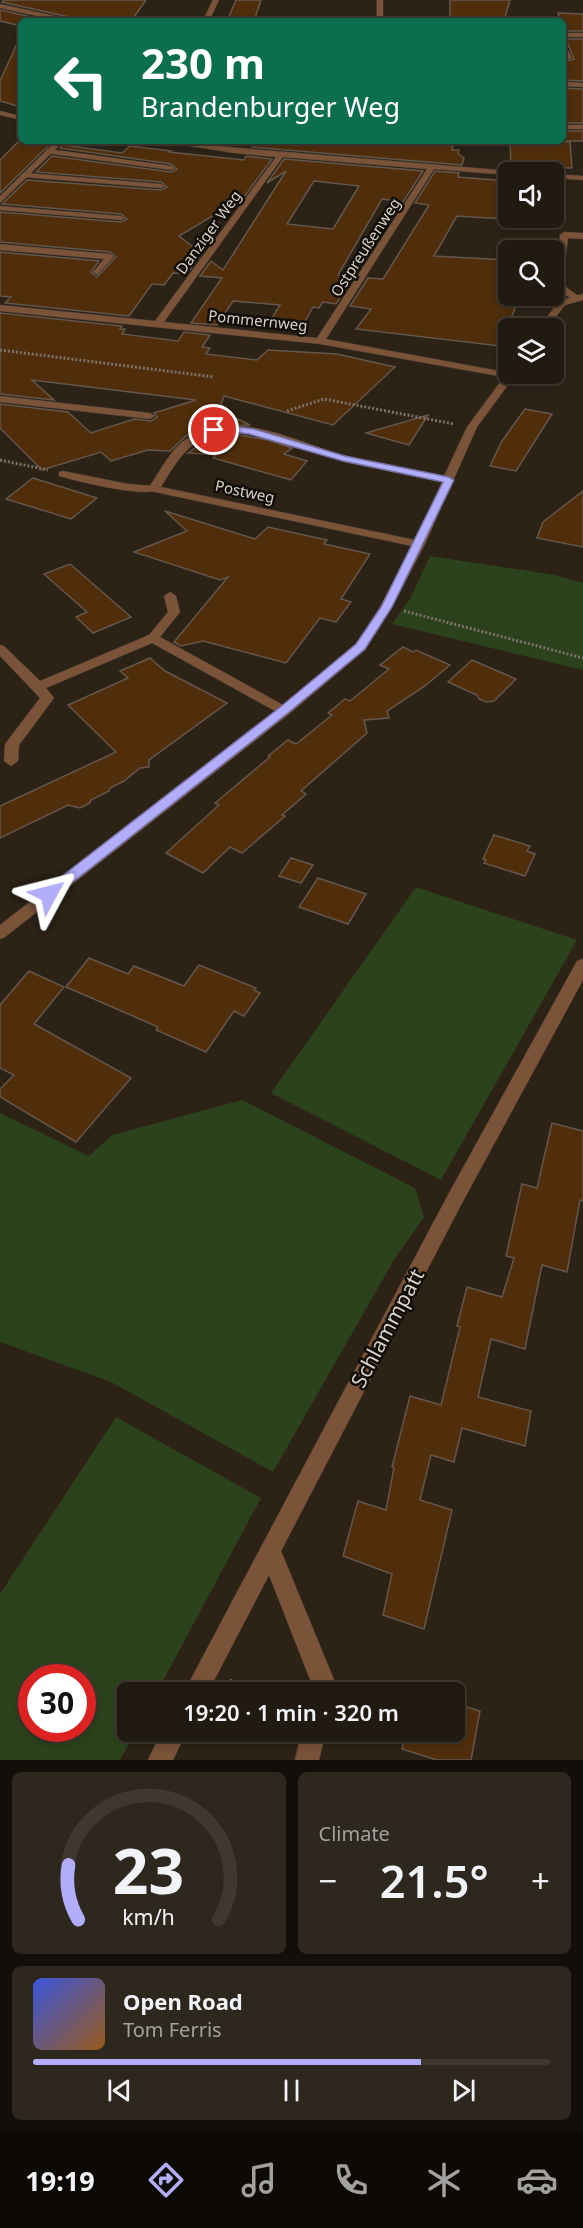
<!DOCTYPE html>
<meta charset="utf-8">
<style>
:root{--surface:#211a10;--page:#2d271e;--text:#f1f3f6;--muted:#a2a19f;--line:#3e3830;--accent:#b2adf9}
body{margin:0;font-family:"Noto Sans",sans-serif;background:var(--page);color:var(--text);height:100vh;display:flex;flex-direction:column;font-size:22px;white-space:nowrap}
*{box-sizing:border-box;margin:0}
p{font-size:20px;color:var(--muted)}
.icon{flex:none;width:33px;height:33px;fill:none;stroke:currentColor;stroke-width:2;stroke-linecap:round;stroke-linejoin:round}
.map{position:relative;height:1760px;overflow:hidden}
.side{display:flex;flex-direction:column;gap:12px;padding:12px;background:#120e09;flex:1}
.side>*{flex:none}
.banner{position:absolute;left:18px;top:18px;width:548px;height:126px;border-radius:9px;box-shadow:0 3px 9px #0003,0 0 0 2px var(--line);background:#0b6e4f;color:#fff;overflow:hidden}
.tools{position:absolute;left:498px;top:162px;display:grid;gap:12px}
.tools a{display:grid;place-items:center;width:66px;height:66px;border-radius:9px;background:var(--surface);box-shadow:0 3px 9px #0003,0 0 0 2px var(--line);font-size:30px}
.speed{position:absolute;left:18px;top:1664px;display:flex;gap:12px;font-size:30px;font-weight:700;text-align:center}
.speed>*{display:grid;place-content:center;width:78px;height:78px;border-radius:50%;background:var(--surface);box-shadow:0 3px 9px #0003,0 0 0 2px var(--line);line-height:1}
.speed .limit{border:9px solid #d22;background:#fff;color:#111}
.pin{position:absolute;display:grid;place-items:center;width:51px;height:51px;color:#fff;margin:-26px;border:3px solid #fff;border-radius:50%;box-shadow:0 2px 6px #0007}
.me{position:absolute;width:66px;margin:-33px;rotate:52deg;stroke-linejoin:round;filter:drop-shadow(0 0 4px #0008)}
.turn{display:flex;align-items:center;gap:21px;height:126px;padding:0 24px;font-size:27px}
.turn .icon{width:78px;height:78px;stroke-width:2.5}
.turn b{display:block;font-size:42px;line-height:51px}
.big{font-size:45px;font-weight:600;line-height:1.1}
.side .widget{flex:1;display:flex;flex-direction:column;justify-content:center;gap:9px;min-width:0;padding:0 21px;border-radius:9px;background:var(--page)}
.side .dial{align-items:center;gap:0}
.dial svg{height:156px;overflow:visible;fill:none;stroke:var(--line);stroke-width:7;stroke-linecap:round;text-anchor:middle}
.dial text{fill:var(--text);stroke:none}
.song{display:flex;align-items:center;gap:18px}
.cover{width:72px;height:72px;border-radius:9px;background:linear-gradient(135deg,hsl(230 70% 55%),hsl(30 70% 35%))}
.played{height:6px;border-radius:3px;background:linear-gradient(90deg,var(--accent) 75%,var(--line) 75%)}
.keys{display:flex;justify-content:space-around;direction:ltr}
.heat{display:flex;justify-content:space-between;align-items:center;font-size:33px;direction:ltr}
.side .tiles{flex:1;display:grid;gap:12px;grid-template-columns:1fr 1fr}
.widget:last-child{grid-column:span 2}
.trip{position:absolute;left:117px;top:1682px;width:348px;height:60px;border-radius:9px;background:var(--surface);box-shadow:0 3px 9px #0003,0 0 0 2px var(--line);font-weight:600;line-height:60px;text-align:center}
.tabs{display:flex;height:96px;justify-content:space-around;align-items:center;background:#0d0a06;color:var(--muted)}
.tabs .icon{width:42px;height:42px}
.tabs .on{color:var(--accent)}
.tabs b{font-size:27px;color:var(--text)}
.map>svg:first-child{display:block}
</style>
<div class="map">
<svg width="583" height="1760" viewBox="0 0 583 1760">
<rect width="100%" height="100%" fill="#2c2216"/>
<g fill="#2c421c" fill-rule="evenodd">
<polygon points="430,556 555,575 583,583 583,670 392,624 410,599"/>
<polygon points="416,887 577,940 441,1180 271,1093"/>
<polygon points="242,1100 415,1188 424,1217 394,1260 273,1472 111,1382 0,1342 0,1113 89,1156 112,1135"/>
<path d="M116,1417L261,1498L157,1692H128V1731H136L120,1760H0V1594ZM32,1677H82V1728H32Z"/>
</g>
<g fill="#502e0c" stroke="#64564b" stroke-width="1.5" fill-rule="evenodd">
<polygon points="4,0 146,0 131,21 74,21 69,17 2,2"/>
<polygon points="236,0 261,0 254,21 227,21"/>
<polygon points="450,0 510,0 504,21 450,20"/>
<polygon points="0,10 49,21 21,21 21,26 0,21"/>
<polygon points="558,13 583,14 583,31 563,31"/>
<polygon points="21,35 21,107 0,101 0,81"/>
<polygon points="566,39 583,39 583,81 562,80 562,62 574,59"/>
<polygon points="562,88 583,89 583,123 562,123"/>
<rect x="562" y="131" width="21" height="10"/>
<polygon points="19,141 51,143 0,193 0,160"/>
<polygon points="256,141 343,144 344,141 376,141 453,146 452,150 459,150 458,154 464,158 462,165 252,147"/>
<polygon points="510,141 570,142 572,168 511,166"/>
<polygon points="63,145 122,153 130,146 171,151 169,152 244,160 246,156 272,159 244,197 179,236 202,254 187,274 173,273 164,285 152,284 129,316 5,303 11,297 0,296 0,252 99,261 91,272 97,277 116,257 110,252 0,242 0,212 121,222 127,219 121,214 2,204 27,180 161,190 167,187 161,182 36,172 52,156 171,172 177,169 171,164 60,148"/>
<path d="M284,159L423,171L403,202L382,199L338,275L354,276L336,304L323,302L319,308L313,307L304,323L272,318L280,305L233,301L217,325L191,323L222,278L200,276L211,261L223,270L286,171L267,183ZM314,181L359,186L333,229L287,224Z"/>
<polygon points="435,171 459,173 458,177 508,181 508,198 504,219 457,216 434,256 508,260 508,296 520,296 500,346 356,329 371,309 350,306 368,278 383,279 429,205 415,203"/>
<polygon points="0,313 122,326 120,329 125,329 122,334 178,341 184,332 210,335 202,347 210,348 206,354 257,360 268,350 337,354 395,367 333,425 224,396 219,410 250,425 213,426 186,436 170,451 148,450 111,461 101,452 42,470 0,428 0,404 68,412 91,433 134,419 151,421 157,417 154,413 196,400 32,380 54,400 0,394"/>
<polygon points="525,409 552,414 516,471 490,466 502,441"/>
<polygon points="428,415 409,445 366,433"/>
<polygon points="233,434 268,440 292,448 284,454 307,461 291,480 213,458 216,455 188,453 208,439"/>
<polygon points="33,478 97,498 71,519 6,499"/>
<polygon points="583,491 583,547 537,538 543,522"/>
<polygon points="165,511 255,539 268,527 327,540 324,544 370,554 341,599 351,602 336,622 320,618 286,663 203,641 181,646 174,642 228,577 220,580 134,552 187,531"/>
<polygon points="70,564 131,617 93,633 76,617 87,612 44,574"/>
<polygon points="403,647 413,652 416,650 450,665 425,686 387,711 389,718 364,720 367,733 301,791 306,794 282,815 285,816 242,853 230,847 203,873 166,853 219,805 215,803 270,757 268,756 288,740 296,744 332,715 328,713 345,699 350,701 389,669 380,665"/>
<polygon points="150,658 165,671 227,703 149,760 149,767 140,768 124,781 110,788 109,791 91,800 90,803 80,808 68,805 0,838 0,806 116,752 68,705 128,678 120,671"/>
<polygon points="472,660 516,679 494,701 486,702 479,699 477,695 448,682"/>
<polygon points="494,835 530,846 527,851 535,854 525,876 484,863 486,860 483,859"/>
<polygon points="291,858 313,865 301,883 279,876"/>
<polygon points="318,878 366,894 348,924 299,907"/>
<polygon points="89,958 128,974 134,966 184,986 199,965 256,988 254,990 260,993 244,1016 234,1011 206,1052 156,1030 158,1027 66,987"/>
<polygon points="29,971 64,987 34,1024 131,1078 76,1142 0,1097 0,1089 14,1075 0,1068 0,1005"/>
<polygon points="552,1123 583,1131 583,1201 580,1200 567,1272 542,1265 525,1349 491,1339 478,1397 531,1411 525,1446 462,1428 454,1462 431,1455 420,1500 452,1510 424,1629 383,1615 392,1574 343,1556 358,1501 386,1510 394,1468 392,1467 410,1396 441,1405 460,1327 457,1326 467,1287 502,1297 514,1258 506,1256 522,1184 537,1188"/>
<polygon points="454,1703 480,1711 471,1760 437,1760 402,1749 406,1731 454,1731"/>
</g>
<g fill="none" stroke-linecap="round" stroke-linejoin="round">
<g stroke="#483e33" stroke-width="1">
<g id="service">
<polygon points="562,39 572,58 562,60 562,56 566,56 562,49"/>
<polygon points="562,82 583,83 583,87 562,86"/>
<rect x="562" y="125" width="21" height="4"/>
<polygon points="49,149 171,166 175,168 171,170 46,153 46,149"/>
<polygon points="25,173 161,184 165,186 161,188 22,177 21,175"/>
<polygon points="0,206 121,216 125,218 121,220 0,210"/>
<path d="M564,232L583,233V239L568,238L563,279L567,288L580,297L575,300C546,289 557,259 560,235Z"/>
<polygon points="0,244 110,254 114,257 97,275 93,272 104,259 0,250"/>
<polygon points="0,396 150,413 155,416 150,419 0,402"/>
<path d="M63,471L128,484L154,486L160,489C147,499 77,481 59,476V472Z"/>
</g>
</g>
<g stroke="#483e33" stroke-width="1">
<g id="minor">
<polygon points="213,0 219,0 209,21 203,21"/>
<rect x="377" y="0" width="6" height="21"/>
<polygon points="0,4 69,19 72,21 60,21 0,8"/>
<rect x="562" y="33" width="21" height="4"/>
<polygon points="0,111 21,116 21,120 0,115"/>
<polygon points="56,141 64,141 0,203 0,196"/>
<path d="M158,141L511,171L508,175L434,169L326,339L516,374L477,427L425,544L392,607L365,650L289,714L5,937L0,939V925L275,711L152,643L46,688L54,698L19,745L18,761L11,766L4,761L5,744L40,698L0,656V645L4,646L40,681L149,635L168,612L164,596L170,592L176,596L180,612L160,637L283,705L356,645L380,607L412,546L150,491L148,489C161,470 173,443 195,434C244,411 298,443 346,456C378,464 412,469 444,476L467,427L504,377L320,344L0,311V305L155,321L276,157L234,153ZM283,157L427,169L317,338L164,322ZM233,432L269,438L345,462L442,482L415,540L161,487C181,454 192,435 233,432Z"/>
<polygon points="554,174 583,176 583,180 554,178"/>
<polygon points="583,294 583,300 565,305 547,328 539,328 559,301"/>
<polygon points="583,959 583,980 461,1205 281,1551 337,1687 336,1692 312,1692 313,1687 269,1575 208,1692 184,1692 449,1193 577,961"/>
<polygon points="162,1731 187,1731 173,1760 148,1760"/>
<polygon points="302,1731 326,1731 319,1760 295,1760"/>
</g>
</g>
<g stroke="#7b7369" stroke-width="3" stroke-dasharray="2 2" stroke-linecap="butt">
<polyline points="0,350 214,377"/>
<polyline points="287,411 324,399 454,424"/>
<polyline points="0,460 48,470"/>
<polyline points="404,611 583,658"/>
</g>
<polyline stroke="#7b7369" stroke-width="5" stroke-dasharray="4.5 4.5" stroke-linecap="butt" points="229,1681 248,1692"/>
<use href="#service" fill="#7a5338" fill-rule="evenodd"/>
<use href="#minor" fill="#7a5338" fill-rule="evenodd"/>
</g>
<polygon fill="#b2adf9" stroke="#7470a2" stroke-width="1.5" points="232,426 254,429 345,456 449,477 454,480 392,607 365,649 288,713 54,897 44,897 42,894 44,890 279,708 356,644 381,607 443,482 343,461 249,434 232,432 214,433 209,430 214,428"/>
<g text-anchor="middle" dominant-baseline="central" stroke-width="5" stroke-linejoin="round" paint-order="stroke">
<g font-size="15" fill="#d8d1c9" stroke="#110d07">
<text transform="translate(208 232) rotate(-54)">Danziger Weg</text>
<text transform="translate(365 247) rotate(-57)">Ostpreußenweg</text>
<text transform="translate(258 320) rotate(6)">Pommernweg</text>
<text transform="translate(245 491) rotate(12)">Postweg</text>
</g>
<g font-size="21" fill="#d8d1c9" stroke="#110d07">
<text transform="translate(387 1328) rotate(-62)">Schlammpatt</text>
</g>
</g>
</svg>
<div class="tools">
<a><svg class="icon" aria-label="sound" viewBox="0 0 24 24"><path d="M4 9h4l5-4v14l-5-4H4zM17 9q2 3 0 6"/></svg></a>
<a><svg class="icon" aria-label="search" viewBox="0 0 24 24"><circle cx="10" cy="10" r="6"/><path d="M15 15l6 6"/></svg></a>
<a><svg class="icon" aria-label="layers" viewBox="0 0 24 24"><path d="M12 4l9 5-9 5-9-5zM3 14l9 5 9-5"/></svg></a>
</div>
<div class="speed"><div class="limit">30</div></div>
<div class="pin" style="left:214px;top:430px;background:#d93025"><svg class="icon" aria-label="arrive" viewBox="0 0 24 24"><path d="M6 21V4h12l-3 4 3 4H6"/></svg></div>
<svg class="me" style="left:49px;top:894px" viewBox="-20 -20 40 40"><path d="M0-17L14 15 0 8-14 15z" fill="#b2adf9" stroke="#fff" stroke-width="4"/></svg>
<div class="trip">19:20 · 1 min · 320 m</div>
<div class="banner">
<div class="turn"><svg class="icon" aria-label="left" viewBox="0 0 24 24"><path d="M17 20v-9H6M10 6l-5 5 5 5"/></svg><div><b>230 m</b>Brandenburger Weg</div></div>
</div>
</div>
<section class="side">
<div class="tiles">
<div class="widget dial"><svg viewBox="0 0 100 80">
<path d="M14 69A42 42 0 1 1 86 69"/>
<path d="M14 69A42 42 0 0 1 9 41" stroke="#b2adf9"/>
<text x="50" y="56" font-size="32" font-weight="700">23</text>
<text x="50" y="72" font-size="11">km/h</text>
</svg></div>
<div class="widget"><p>Climate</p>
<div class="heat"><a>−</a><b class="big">21.5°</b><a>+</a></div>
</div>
<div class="widget">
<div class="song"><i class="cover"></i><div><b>Open Road</b><p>Tom Ferris</p></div></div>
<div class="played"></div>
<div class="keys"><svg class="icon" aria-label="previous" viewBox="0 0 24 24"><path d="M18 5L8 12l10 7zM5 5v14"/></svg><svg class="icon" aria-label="pause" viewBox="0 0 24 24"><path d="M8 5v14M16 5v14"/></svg><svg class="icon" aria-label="next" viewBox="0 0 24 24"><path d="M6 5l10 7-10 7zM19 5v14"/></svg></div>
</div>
</div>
</section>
<nav class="tabs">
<b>19:19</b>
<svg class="icon on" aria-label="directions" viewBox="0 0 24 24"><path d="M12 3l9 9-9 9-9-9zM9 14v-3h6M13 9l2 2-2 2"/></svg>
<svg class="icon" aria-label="music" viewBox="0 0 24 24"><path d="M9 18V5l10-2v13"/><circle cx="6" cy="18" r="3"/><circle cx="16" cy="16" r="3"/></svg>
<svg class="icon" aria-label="phone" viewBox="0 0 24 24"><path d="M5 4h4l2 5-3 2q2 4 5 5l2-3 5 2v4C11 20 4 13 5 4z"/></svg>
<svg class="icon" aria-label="climate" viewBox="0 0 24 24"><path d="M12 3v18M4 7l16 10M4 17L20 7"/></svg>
<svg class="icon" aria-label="car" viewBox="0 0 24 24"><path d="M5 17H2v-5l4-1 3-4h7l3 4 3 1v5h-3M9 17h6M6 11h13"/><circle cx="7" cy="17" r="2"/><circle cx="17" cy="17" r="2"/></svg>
</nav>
